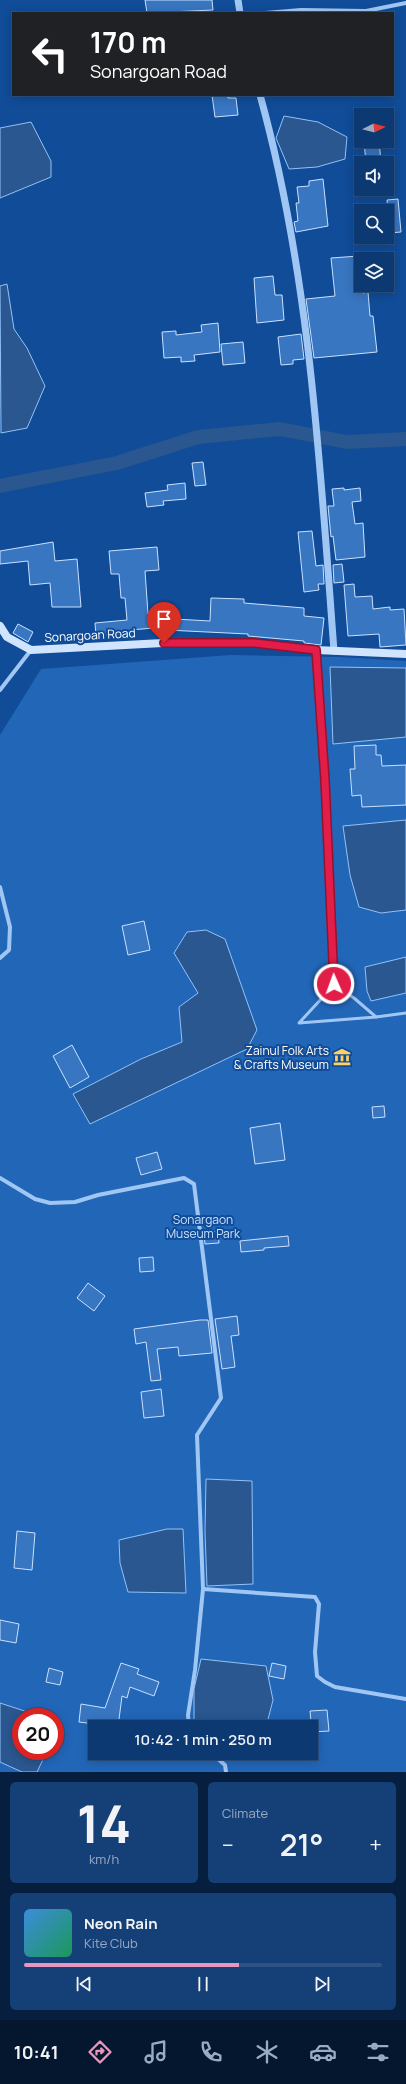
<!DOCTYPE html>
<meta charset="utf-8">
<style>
:root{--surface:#0c3972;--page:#154077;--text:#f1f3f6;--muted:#9aacc4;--line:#2c5384;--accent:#e797bd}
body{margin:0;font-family:Manrope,sans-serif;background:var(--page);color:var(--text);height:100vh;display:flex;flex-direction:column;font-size:15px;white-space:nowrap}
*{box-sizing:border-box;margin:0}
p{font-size:13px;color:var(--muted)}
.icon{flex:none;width:22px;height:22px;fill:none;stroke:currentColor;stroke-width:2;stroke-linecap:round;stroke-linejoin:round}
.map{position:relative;height:1772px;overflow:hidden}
.side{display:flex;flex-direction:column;gap:10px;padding:10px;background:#071f3f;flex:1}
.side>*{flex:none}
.hud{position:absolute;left:12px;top:12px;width:382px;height:84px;border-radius:0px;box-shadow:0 2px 10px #0003,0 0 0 1px var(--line);background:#202124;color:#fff;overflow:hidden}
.needle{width:26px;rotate:84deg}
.tools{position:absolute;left:354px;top:108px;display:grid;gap:8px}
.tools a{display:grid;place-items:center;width:40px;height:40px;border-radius:0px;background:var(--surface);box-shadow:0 2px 10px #0003,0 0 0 1px var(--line);font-size:20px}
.speed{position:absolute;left:12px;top:1708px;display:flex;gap:8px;font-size:20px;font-weight:700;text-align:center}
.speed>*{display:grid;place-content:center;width:52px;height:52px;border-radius:50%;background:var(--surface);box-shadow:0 2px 10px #0003,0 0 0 1px var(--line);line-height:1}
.speed .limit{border:6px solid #d22;background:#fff;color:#111}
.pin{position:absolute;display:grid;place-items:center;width:34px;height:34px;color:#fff;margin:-41px -17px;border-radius:50% 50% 50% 0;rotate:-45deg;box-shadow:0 0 4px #0007}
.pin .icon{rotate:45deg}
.me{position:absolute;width:44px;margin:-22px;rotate:358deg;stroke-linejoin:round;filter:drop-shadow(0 0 3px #0008)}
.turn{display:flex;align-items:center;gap:14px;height:84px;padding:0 12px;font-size:18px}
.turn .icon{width:52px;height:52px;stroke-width:2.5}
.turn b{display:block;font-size:28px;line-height:34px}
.big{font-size:30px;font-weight:600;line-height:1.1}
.side .widget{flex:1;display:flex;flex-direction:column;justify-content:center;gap:6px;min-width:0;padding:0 14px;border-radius:6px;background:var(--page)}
.side .dial{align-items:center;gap:0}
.dial b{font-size:52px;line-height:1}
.song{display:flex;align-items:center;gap:12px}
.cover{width:48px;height:48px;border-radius:6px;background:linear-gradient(135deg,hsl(210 70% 55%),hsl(150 70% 35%))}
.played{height:4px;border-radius:2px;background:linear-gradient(90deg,var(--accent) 60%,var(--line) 60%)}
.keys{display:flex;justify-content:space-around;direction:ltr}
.heat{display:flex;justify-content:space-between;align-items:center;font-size:22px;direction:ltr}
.side .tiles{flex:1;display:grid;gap:10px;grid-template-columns:1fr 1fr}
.widget:last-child{grid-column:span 2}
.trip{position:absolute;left:88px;top:1720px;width:230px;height:40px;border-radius:0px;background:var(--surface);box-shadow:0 2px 10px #0003,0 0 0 1px var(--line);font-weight:600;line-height:40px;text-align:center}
.dock{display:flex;height:64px;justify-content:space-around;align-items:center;background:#05172e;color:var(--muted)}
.dock .icon{width:28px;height:28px}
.dock .selected{color:var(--accent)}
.dock b{font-size:18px;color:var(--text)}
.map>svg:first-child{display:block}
</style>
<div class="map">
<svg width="406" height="1772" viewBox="0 0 406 1772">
<rect width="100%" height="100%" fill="#104c98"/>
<path fill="#2266b8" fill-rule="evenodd" d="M231,655L339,657L406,661V1772H0V735L41,669ZM21,1717H55V1751H21ZM95,1727H311V1753H95Z"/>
<g fill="#2a578f" stroke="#92c2f8">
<polygon points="284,116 318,122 347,137 345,159 317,167 289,169 276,138"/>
<polygon points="31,122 51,161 51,177 0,198 0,128"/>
<polygon points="7,284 14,329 27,348 45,386 27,428 1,433 0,286"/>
<polygon points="330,667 406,668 406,737 333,744"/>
<polygon points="406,820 406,910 381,913 359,907 350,875 343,826"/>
<polygon points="206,930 225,939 257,1030 247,1049 90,1124 73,1094 141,1059 182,1042 179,1007 198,993 174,953 187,932"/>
<polygon points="406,957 406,993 371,1001 367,991 365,967"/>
<polygon points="206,1479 252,1481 253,1584 207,1586 205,1532"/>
<polygon points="167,1529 183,1529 186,1593 128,1592 120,1563 119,1540"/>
<polygon points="201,1659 266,1666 273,1700 266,1727 218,1727 194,1720 194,1689"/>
<polygon points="0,1703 43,1717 21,1717 21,1751 47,1751 37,1772 22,1772 0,1762"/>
</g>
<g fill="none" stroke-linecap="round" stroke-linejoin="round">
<polyline stroke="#2a578f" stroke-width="14" points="0,486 117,463 198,437 280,429 347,442 406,439"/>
</g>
<g fill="#3876c1" stroke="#c9e1fe">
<polygon points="145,0 212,0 213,10 147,13"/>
<polygon points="212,95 228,95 228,98 236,98 238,115 215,117"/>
<polygon points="364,141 379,141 381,162 366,163"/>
<polygon points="323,179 328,226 296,232 294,222 298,221 296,203 299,203 297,187 309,186 309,181"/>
<polygon points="398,199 401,232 390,233 387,200"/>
<polygon points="359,256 361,285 363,293 368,292 370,316 373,316 377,352 314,358 306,299 335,296 331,258"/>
<polygon points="273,276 275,295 282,295 284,320 257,323 254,278"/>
<polygon points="218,323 220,352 194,355 195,361 181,362 181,357 164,358 162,332 176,331 176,335 202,332 201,325"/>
<polygon points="301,334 304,359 293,360 293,364 281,365 278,337"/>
<polygon points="243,342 245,363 223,365 221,344"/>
<polygon points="203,462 206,485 195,486 192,463"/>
<polygon points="185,483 186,499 163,501 164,505 147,507 145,493 168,490 167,485"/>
<polygon points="344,488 344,490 360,488 361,501 352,502 355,524 363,523 365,557 336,560 333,536 331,537 328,506 334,506 332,489"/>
<polygon points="312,531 316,566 323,565 324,584 318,584 319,590 304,592 298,532"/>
<polygon points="53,542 55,561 77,559 81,607 52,607 50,583 30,585 28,561 0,564 0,551"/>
<polygon points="157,547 159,570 145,571 148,614 156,613 157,618 210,621 211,598 244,599 244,603 304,608 304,616 324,618 321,645 304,643 304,641 248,636 248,634 166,630 166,627 130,630 131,633 96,636 95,623 127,620 125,598 121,598 119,574 111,574 109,551"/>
<polygon points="342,564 344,582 334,583 333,565"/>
<polygon points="354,584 355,597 372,596 373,609 390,607 390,610 404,609 406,645 380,647 379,634 348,636 344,585"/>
<polygon points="18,624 33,632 28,642 13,633"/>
<polygon points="376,745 376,755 381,755 382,766 406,765 406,805 362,807 361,795 352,796 350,769 355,769 354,746"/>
<polygon points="144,921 150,950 128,955 122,926"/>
<polygon points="72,1045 89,1077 70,1088 53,1056"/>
<polygon points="384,1106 385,1117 373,1118 372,1107"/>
<polygon points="280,1123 285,1160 255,1164 250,1128"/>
<polygon points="157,1152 162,1169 141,1175 136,1158"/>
<polygon points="218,1231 219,1243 205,1244 204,1233"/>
<polygon points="288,1236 289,1246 264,1248 264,1250 241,1252 240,1241"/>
<polygon points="153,1257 154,1271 140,1272 139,1258"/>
<polygon points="88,1283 105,1296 94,1311 77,1298"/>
<polygon points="237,1316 239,1335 231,1336 235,1367 222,1369 215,1319"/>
<polygon points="200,1320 208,1320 212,1353 179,1356 178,1347 157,1349 161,1380 151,1381 146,1342 136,1344 134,1329"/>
<polygon points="161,1389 164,1416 144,1418 141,1392"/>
<polygon points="17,1531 35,1533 32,1570 14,1568"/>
<polygon points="0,1620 19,1624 16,1643 0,1640"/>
<polygon points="121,1663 139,1669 137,1674 159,1682 154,1696 130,1687 127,1698 122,1696 118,1727 79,1722 81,1704 105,1708"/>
<polygon points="272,1663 286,1666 284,1679 269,1676"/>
<polygon points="49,1668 63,1672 60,1685 46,1682"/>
<polygon points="327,1710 329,1731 312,1732 310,1711"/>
</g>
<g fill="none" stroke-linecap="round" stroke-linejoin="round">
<g stroke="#a0c7f4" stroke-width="3">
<polyline points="316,650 325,780 334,985 354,998 376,1017 299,1023 334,985"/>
<polyline points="376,1017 406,1013"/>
</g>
<g stroke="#a0c7f4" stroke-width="4">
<polyline points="265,13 301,10 366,11 406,3"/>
<polyline points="0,690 31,650"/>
<polyline points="0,887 10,927 9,950 0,958"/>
<polyline points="0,1178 35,1199 50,1203 75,1202 98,1195 184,1178 194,1184 221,1398 197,1435 203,1589 195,1670 188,1715 189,1727"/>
<polyline points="203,1589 315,1597 319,1604 315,1652 317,1676 325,1682 335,1687 406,1699"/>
<polyline points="211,1753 225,1765 226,1772"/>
</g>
<g stroke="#a0c7f4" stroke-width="7">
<polyline points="238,0 240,13"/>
<path d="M260,95C310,275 320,465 334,651"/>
</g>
<polyline stroke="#d0e4fd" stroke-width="8" points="0,626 7,637 31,650 163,643 255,643 316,650 406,654"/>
</g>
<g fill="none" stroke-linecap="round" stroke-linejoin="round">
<g stroke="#92132f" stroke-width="10">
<polyline id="route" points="164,643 255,643 316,650 325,780 334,984"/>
</g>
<use href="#route" stroke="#e11d48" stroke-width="7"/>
</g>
<defs>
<g id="museum-bare" transform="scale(1.38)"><path d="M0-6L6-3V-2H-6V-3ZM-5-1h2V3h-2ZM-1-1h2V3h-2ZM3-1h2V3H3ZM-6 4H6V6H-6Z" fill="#ffd164" stroke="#104c98" stroke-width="2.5" paint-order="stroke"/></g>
</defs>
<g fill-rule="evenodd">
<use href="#museum-bare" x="342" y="1057"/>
</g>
<g text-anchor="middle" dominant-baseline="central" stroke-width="4" stroke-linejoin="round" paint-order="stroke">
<g font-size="12" fill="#fff" stroke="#104c98">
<text transform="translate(90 635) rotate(-3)">Sonargoan Road</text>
</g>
<g font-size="12" fill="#fff" stroke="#104c98" text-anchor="end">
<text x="329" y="1050">Zainul Folk Arts<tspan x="329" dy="14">&amp; Crafts Museum</tspan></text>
</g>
<g font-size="12" fill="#c9e1fe" stroke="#104c98">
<text x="203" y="1219">Sonargaon<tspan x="203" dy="14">Museum Park</tspan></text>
</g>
</g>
</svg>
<div class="tools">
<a><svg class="needle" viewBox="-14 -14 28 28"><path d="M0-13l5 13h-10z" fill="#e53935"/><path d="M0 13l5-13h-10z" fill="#9aacc4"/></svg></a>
<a><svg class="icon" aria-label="sound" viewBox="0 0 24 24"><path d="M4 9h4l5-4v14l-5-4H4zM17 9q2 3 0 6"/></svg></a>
<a><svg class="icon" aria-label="search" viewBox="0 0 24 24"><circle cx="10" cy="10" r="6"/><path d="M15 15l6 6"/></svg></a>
<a><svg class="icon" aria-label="layers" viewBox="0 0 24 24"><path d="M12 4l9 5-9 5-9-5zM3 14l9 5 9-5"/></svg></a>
</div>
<div class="speed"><div class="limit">20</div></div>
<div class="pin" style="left:164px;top:643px;background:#d93025"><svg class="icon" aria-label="arrive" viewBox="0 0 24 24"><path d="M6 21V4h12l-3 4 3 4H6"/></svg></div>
<svg class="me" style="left:334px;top:984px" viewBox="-20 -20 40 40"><circle r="17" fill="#e11d48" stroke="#fff" stroke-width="3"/><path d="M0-11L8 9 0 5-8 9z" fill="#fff"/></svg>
<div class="trip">10:42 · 1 min · 250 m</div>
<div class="hud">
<div class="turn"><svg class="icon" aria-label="left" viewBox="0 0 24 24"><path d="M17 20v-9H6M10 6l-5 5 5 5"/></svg><div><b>170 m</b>Sonargoan Road</div></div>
</div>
</div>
<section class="side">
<div class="tiles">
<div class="widget dial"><b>14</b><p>km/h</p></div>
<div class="widget"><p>Climate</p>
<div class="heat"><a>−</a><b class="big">21°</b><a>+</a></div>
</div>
<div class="widget">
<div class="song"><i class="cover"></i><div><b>Neon Rain</b><p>Kite Club</p></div></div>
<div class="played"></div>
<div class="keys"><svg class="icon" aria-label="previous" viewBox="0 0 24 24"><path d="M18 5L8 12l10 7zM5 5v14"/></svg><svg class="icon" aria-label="pause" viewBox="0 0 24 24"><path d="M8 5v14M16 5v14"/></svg><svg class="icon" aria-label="next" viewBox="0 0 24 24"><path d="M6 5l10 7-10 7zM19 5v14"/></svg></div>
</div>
</div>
</section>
<nav class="dock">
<b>10:41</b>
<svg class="icon selected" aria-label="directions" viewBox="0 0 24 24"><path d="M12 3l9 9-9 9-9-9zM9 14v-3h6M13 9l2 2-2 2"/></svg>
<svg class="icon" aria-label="music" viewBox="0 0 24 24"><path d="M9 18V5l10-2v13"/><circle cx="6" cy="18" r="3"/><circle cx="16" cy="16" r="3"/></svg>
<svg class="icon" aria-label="phone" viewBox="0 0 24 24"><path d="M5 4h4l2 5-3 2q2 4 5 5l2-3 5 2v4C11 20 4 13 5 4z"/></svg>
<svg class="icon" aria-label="climate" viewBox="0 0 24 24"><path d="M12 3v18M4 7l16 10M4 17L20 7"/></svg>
<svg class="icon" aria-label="car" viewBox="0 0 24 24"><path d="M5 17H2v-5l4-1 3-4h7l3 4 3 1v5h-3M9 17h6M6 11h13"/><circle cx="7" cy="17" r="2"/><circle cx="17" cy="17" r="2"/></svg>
<svg class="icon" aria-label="filters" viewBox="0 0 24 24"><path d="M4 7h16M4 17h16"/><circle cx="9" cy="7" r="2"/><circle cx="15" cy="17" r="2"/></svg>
</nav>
